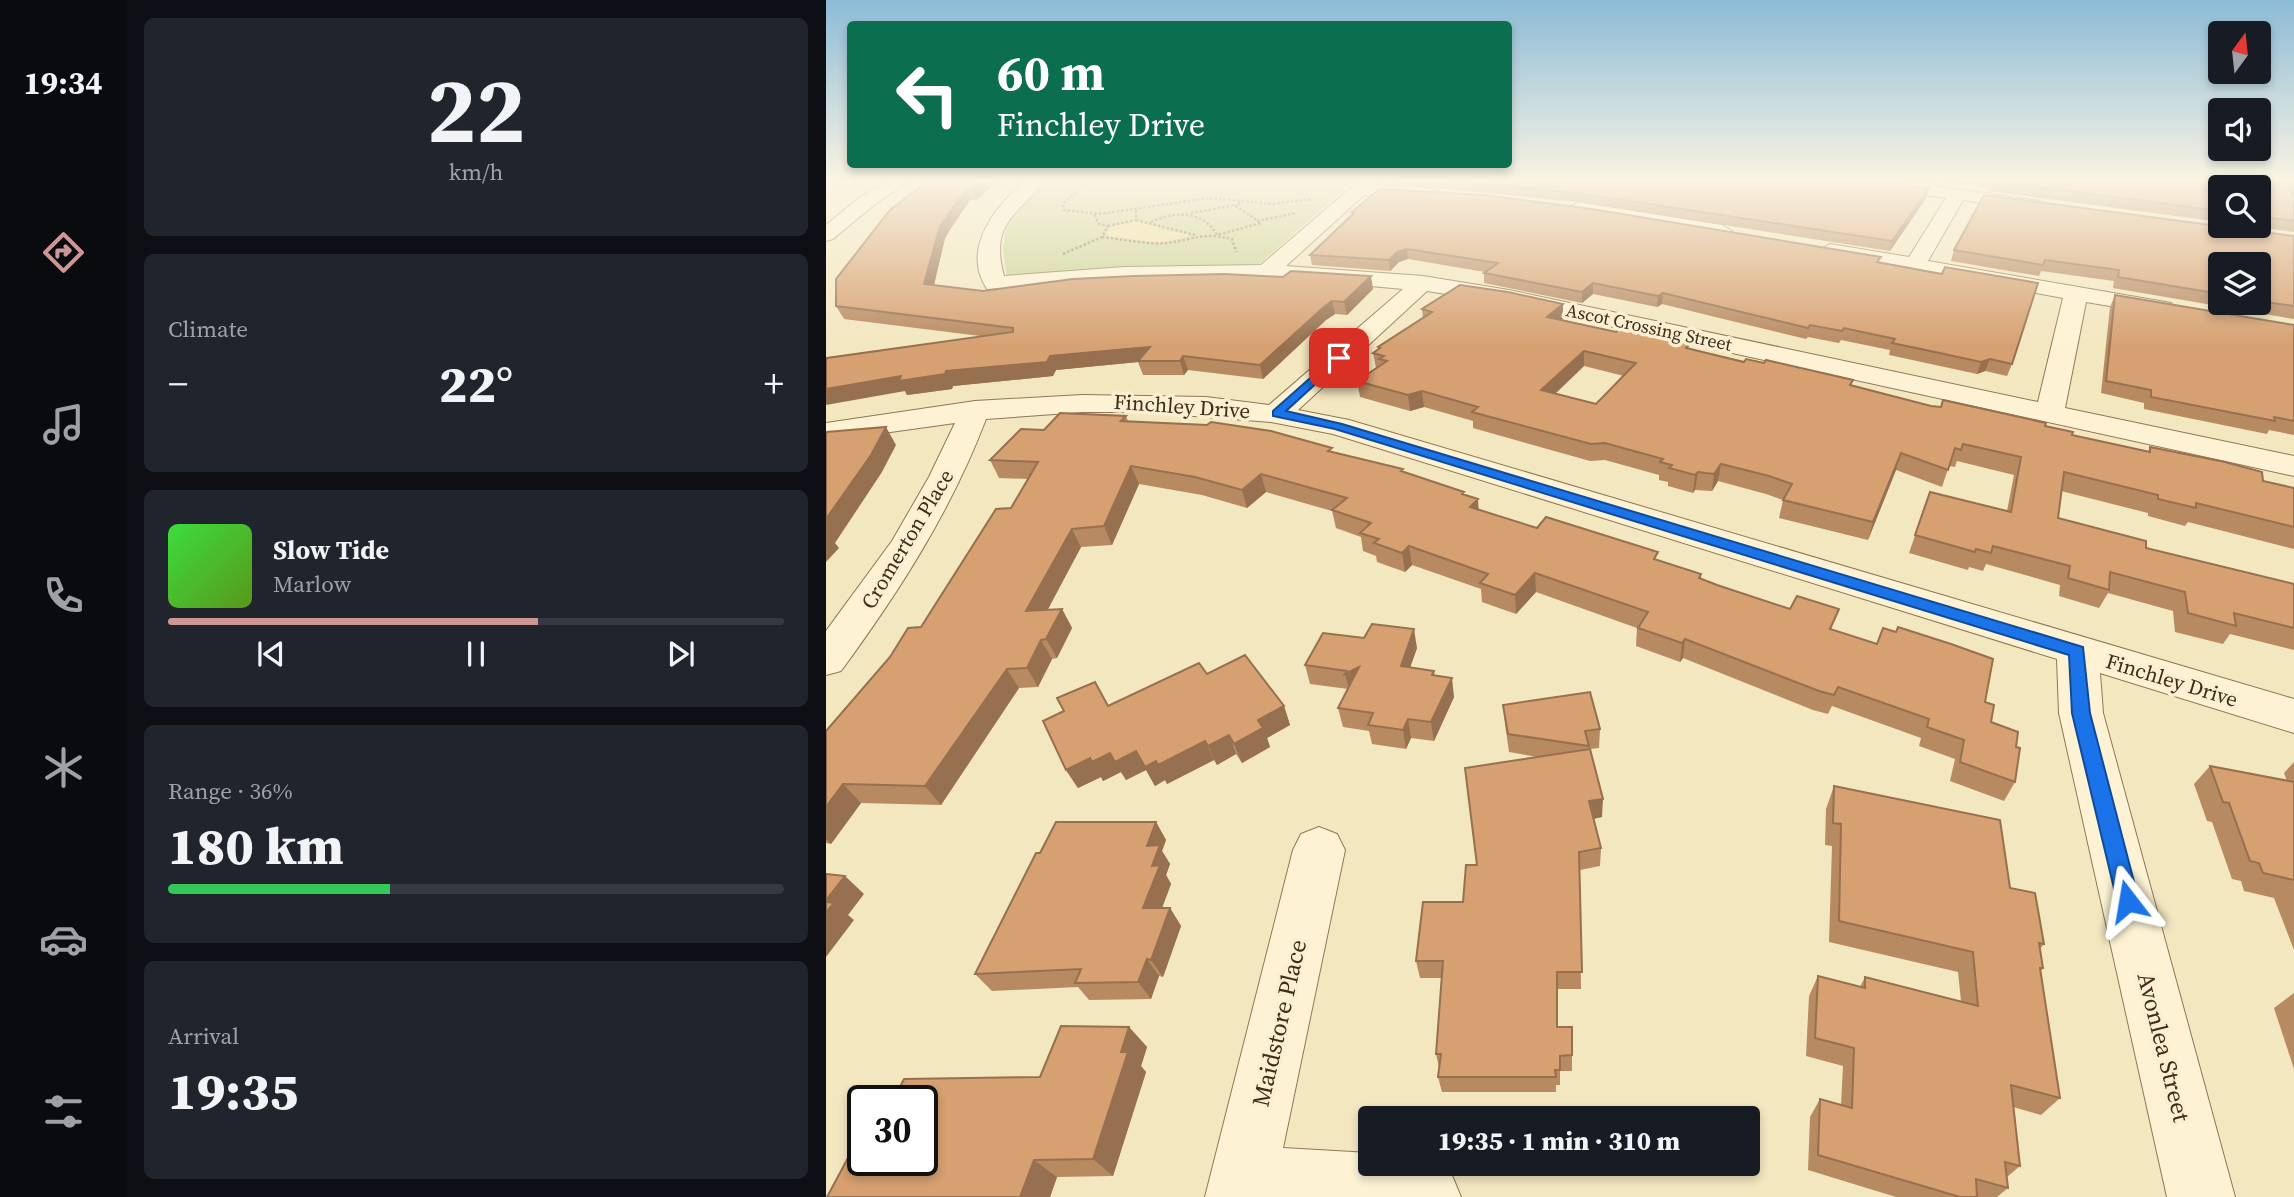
<!DOCTYPE html>
<meta charset="utf-8">
<style>
:root{--surface:#171b24;--page:#20242c;--text:#f1f3f6;--muted:#9ea1a6;--line:#363941;--accent:#cf9695}
body{margin:0;font-family:"Source Serif 4",serif;background:var(--page);color:var(--text);height:100vh;display:flex;flex-direction:column;font-size:26px;white-space:nowrap}
*{box-sizing:border-box;margin:0}
p{font-size:23px;color:var(--muted)}
.icon{flex:none;width:38px;height:38px;fill:none;stroke:currentColor;stroke-width:2;stroke-linecap:round;stroke-linejoin:round}
.map{position:relative;flex:1;overflow:hidden}
.panel{display:flex;flex-direction:column;gap:18px;padding:18px;background:#0d0f14;width:700px}
.panel>*{flex:none}
.top-card{position:absolute;left:21px;top:21px;width:665px;height:147px;border-radius:7px;box-shadow:0 4px 10px #0003;background:#0b6e4f;color:#fff;overflow:hidden}
.needle{width:46px;rotate:15deg}
.controls{position:absolute;left:1382px;top:21px;display:grid;gap:14px}
.controls a{display:grid;place-items:center;width:63px;height:63px;border-radius:7px;background:var(--surface);box-shadow:0 4px 10px #0003;font-size:35px}
.speed{position:absolute;left:21px;top:1085px;display:flex;gap:14px;font-size:35px;font-weight:700;text-align:center}
.speed>*{display:grid;place-content:center;width:91px;height:91px;border-radius:50%;background:var(--surface);box-shadow:0 4px 10px #0003;line-height:1}
.speed .limit{border:4px solid #111;border-radius:10px;background:#fff;color:#111}
.pin{position:absolute;display:grid;place-items:center;width:60px;height:60px;color:#fff;margin:-30px;border-radius:14px;box-shadow:0 4px 10px #0006}
.me{position:absolute;width:77px;margin:-38px;rotate:346deg;stroke-linejoin:round;filter:drop-shadow(0 0 5px #0008)}
.turn{display:flex;align-items:center;gap:24px;height:147px;padding:0 35px;font-size:32px}
.turn .icon{width:91px;height:91px;stroke-width:2.5}
.turn b{display:block;font-size:49px;line-height:60px}
.big{font-size:52px;font-weight:800;line-height:1.1}
.panel .card{flex:1;display:flex;flex-direction:column;justify-content:center;gap:10px;min-width:0;padding:0 24px;border-radius:10px;background:var(--page)}
.panel .dial{align-items:center;gap:0}
.dial b{font-size:91px;line-height:1}
.song{display:flex;align-items:center;gap:21px}
.cover{width:84px;height:84px;border-radius:10px;background:linear-gradient(135deg,hsl(120 70% 55%),hsl(90 70% 35%))}
.played{height:7px;border-radius:4px;background:linear-gradient(90deg,var(--accent) 60%,var(--line) 60%)}
.keys{display:flex;justify-content:space-around;direction:ltr}
.heat{display:flex;justify-content:space-between;align-items:center;font-size:38px;direction:ltr}
.charge{height:10px;border-radius:5px;background:linear-gradient(90deg,#34c759 36%,var(--line) 0)}
.trip{position:absolute;left:532px;top:1106px;width:402px;height:70px;border-radius:7px;background:var(--surface);box-shadow:0 4px 10px #0003;font-weight:800;line-height:70px;text-align:center}
main{display:flex;flex:1;min-height:0}
.dock{display:flex;flex-direction:column;width:126px;justify-content:space-around;align-items:center;background:#090b0e;color:var(--muted)}
.dock .icon{width:49px;height:49px}
.dock .active{color:var(--accent)}
.dock b{font-size:32px;color:var(--text)}
.map>svg:first-child{display:block}
</style>
<main>
<nav class="dock">
<b>19:34</b>
<svg class="icon active" aria-label="directions" viewBox="0 0 24 24"><path d="M12 3l9 9-9 9-9-9zM9 14v-3h6M13 9l2 2-2 2"/></svg>
<svg class="icon" aria-label="music" viewBox="0 0 24 24"><path d="M9 18V5l10-2v13"/><circle cx="6" cy="18" r="3"/><circle cx="16" cy="16" r="3"/></svg>
<svg class="icon" aria-label="phone" viewBox="0 0 24 24"><path d="M5 4h4l2 5-3 2q2 4 5 5l2-3 5 2v4C11 20 4 13 5 4z"/></svg>
<svg class="icon" aria-label="climate" viewBox="0 0 24 24"><path d="M12 3v18M4 7l16 10M4 17L20 7"/></svg>
<svg class="icon" aria-label="car" viewBox="0 0 24 24"><path d="M5 17H2v-5l4-1 3-4h7l3 4 3 1v5h-3M9 17h6M6 11h13"/><circle cx="7" cy="17" r="2"/><circle cx="17" cy="17" r="2"/></svg>
<svg class="icon" aria-label="filters" viewBox="0 0 24 24"><path d="M4 7h16M4 17h16"/><circle cx="9" cy="7" r="2"/><circle cx="15" cy="17" r="2"/></svg>
</nav>
<section class="panel">
<div class="card dial"><b>22</b><p>km/h</p></div>
<div class="card"><p>Climate</p>
<div class="heat"><a>−</a><b class="big">22°</b><a>+</a></div>
</div>
<div class="card">
<div class="song"><i class="cover"></i><div><b>Slow Tide</b><p>Marlow</p></div></div>
<div class="played"></div>
<div class="keys"><svg class="icon" aria-label="previous" viewBox="0 0 24 24"><path d="M18 5L8 12l10 7zM5 5v14"/></svg><svg class="icon" aria-label="pause" viewBox="0 0 24 24"><path d="M8 5v14M16 5v14"/></svg><svg class="icon" aria-label="next" viewBox="0 0 24 24"><path d="M6 5l10 7-10 7zM19 5v14"/></svg></div>
</div>
<div class="card"><p>Range · 36%</p><b class="big">180 km</b><div class="charge"></div></div>
<div class="card"><p>Arrival</p><b class="big">19:35</b></div>
</section>
<div class="map">
<svg width="1468" height="1197" viewBox="0 0 1468 1197">
<rect width="100%" height="100%" fill="#f3e7c0"/>
<polygon fill="#c8d392" points="219,180 529,180 430,267 181,278 177,248 182,218"/>
<path fill="#f2df9a" d="M310,221C324,223 325,225 336,230C346,234 355,229 363,236L335,243L283,237L279,232L288,226Z"/>
<g fill="none" stroke-linecap="round" stroke-linejoin="round">
<g stroke="#8f7755" stroke-width="2">
<g id="minor">
<polygon points="64,180 85,180 48,205 7,239 0,241 0,225 34,197"/>
<path d="M201,180H220C192,215 163,222 178,276L298,267L435,265L534,180H552L549,185L605,188L614,193L605,198L538,195L460,266L597,276L683,290L1212,402L1237,298L997,254L994,250L1004,244L1083,257L1120,198L1033,185L1025,180H1067L1214,201L1216,205L1214,209L1207,211L1137,200L1102,261L1345,303L1349,308L1345,313L1337,315L1260,302L1239,408L1468,456V476L683,304L601,291L472,410L523,420L1468,699V733L1274,673L1277,713L1409,1197H1341L1233,713L1231,659L507,434L445,422L317,412H256L160,419C125,511 73,592 15,671L0,675V631L66,541L103,477L129,423L0,441V423L149,401L256,395L380,397L443,405L577,289L491,281L362,278L161,289C134,249 171,203 201,180Z"/>
<polygon points="752,202 896,225 906,231 896,237 745,212 743,208"/>
<polygon points="493,827 511,834 519,850 457,1148 544,1153 544,1164 604,1164 625,1173 635,1197 379,1197 467,850 475,834"/>
</g>
</g>
<g stroke="#8f7755" stroke-width="2.5" stroke-dasharray="2.5 2" stroke-linecap="butt">
<polyline points="263,180 237,204 238,210 272,214 384,198 447,204 486,199"/>
<polyline points="365,213 410,205"/>
<polyline points="310,220 369,235"/>
<polyline points="431,221 470,213"/>
<path d="M325,222C348,211 377,210 391,235L435,223L410,206L417,201"/>
<polyline points="282,226 310,220 310,210"/>
<path d="M276,237C296,239 322,245 342,243C367,239 379,232 406,239L410,252"/>
<polyline points="237,254 276,237 282,226 273,224 268,214"/>
</g>
<use href="#minor" fill="#fdf3d4" fill-rule="evenodd"/>
</g>
<g fill="#b88a61" fill-rule="evenodd">
<polygon points="174,180 150,200 144,200 127,225 119,238 108,285 157,291 547,289 521,315 509,314 500,320 437,379 362,370 358,375 317,375 312,362 230,370 227,376 127,386 126,389 81,395 79,391 154,336 18,319 10,306 64,210"/>
<polygon points="571,180 1043,180 1100,198 1064,251 750,202 572,184"/>
<polygon points="1083,180 1461,180 1465,183 1468,184 1468,232 1424,226 1433,226 1433,187 1395,187 1395,222 1162,191 1163,188 1112,180 1110,183"/>
<polygon points="526,212 1054,262 1186,364 1181,376 1159,371 1151,374 1063,355 1064,350 1015,340 1013,343 982,337 980,339 836,304 831,307 767,294 756,303 658,283 658,273 659,272 582,259 573,262 564,271 486,265 484,255 526,215"/>
<path d="M1468,236V319L1287,288L1288,281L1215,271L1213,276L1125,261L1128,250ZM1395,264H1433V303H1395Z"/>
<polygon points="1289,295 1468,325 1468,435 1443,430 1441,434 1318,409 1318,403 1275,393 1284,307"/>
<path d="M737,304V319L735,320L1025,386L1105,406L1219,426L1246,435L1322,452L1324,447L1437,481L1468,488V549L1362,522L1359,526L1322,516V513L1235,491L1232,518L1320,548L1468,584V650L1404,634L1397,644L1349,632L1347,611L1282,593L1273,608L1233,596L1234,585L1160,564L1157,571L1143,567L1142,570L1083,553L1104,492L1181,511L1188,475L1131,461L1129,467L1123,466L1116,487L1070,470L1042,540L953,518L957,500L940,494L892,481L886,491L869,490L867,493L842,486V482L833,480V475L779,460L764,461L647,428V421L598,407L584,411L534,397L531,381L550,368L547,353L552,350V347L597,318L596,309ZM758,366L798,376L770,404L729,394Z"/>
<polygon points="300,416 302,421 507,452 577,472 638,495 653,509 711,528 832,560 875,574 875,579 1006,630 1159,702 1165,722 1190,747 1189,782 1178,801 1124,781 1129,759 1093,746 1095,738 1006,706 1002,714 987,710 857,658 854,662 810,646 811,628 710,592 690,614 656,602 655,589 586,565 579,572 551,562 550,556 537,551 535,537 510,528 506,511 440,492 421,508 376,495 313,484 286,545 255,547 221,610 236,609 246,628 231,658 226,659 212,687 193,688 115,805 35,803 5,844 0,843 0,731 95,627 185,508 202,479 173,478 164,460 218,430"/>
<polygon points="591,648 584,667 608,671 609,676 628,697 608,741 585,738 580,749 546,744 543,731 517,727 512,708 522,689 484,684 479,665"/>
<polygon points="381,674 458,706 464,725 441,738 444,747 416,763 410,754 391,765 388,760 341,784 339,780 329,786 320,770 300,780 295,772 277,781 275,777 252,788 240,770 282,706"/>
<polygon points="677,705 774,729 773,748 764,749 776,817 767,819 775,848 774,866 754,870 755,989 731,989 731,1027 746,1027 746,1071 734,1071 734,1085 730,1085 730,1092 616,1092 612,1077 613,1068 610,1054 616,978 594,978 590,961 637,902 651,865 711,757 683,752 679,724"/>
<polygon points="1468,762 1468,950 1448,898 1418,891 1415,881 1406,879 1386,822 1381,821 1368,784 1384,766 1461,781 1458,773"/>
<polygon points="1008,786 1184,888 1218,944 1214,949 1217,968 1215,971 1234,1098 1215,1115 1187,1107 1194,1166 1181,1177 1182,1188 1171,1197 1070,1197 982,1170 984,1117 994,1099 1015,1105 1017,1066 980,1056 983,996 992,976 1034,987 1039,977 1135,1001 1132,972 1003,942 1006,846 999,845 1000,809"/>
<polygon points="330,822 340,840 336,851 344,864 340,875 345,884 336,908 344,908 355,926 337,977 333,976 325,999 263,1000 252,987 166,991 149,974 214,853"/>
<polygon points="1468,993 1468,1069 1448,1008"/>
<polygon points="303,1027 321,1047 315,1066 320,1072 287,1176 231,1177 224,1197 1,1197 69,1097 214,1077"/>
</g>
<g fill="#96704f">
<polygon points="157,180 174,180 150,200 145,189"/>
<polygon points="1103,188 1100,198 1064,251 1066,241"/>
<polygon points="140,190 144,200 127,225 119,238 105,297 98,284 114,226"/>
<polygon points="581,249 582,259 573,262 564,271 563,260 571,252"/>
<polygon points="545,276 547,289 521,315 518,302"/>
<polygon points="767,283 767,294 756,303 756,292"/>
<polygon points="837,293 836,304 831,307 832,296"/>
<polygon points="506,301 509,314 500,320 437,379 434,365 498,307"/>
<polygon points="737,304 737,319 721,332 721,317"/>
<polygon points="324,347 312,361 312,362 230,370 227,376 127,386 126,389 81,395 79,391 0,405 0,389 75,376 120,371 224,356"/>
<polygon points="758,351 758,366 715,407 715,390"/>
<polygon points="357,356 362,370 358,375 354,361"/>
<polygon points="1164,359 1159,371 1151,374 1155,362"/>
<polygon points="596,391 598,407 584,411 582,395"/>
<polygon points="60,427 70,445 56,472 9,543 13,548 0,562 0,519"/>
<polygon points="1075,453 1070,470 1042,540 1047,522"/>
<polygon points="895,464 892,481 886,491 888,474"/>
<polygon points="305,466 313,484 286,545 278,526"/>
<polygon points="872,472 869,490 867,493 869,475"/>
<polygon points="435,474 440,492 421,508 416,490"/>
<polygon points="652,499 653,517 644,507"/>
<polygon points="246,529 255,547 211,630 200,611"/>
<polygon points="583,546 586,565 579,572 576,553"/>
<polygon points="709,573 710,592 690,614 689,595"/>
<polygon points="236,609 246,628 231,658 220,639"/>
<polygon points="588,629 591,648 578,685 575,666"/>
<polygon points="859,639 857,658 854,662 856,643"/>
<polygon points="215,640 226,659 212,687 201,668"/>
<polygon points="533,667 524,693 519,674"/>
<polygon points="181,669 193,688 115,805 99,786"/>
<polygon points="626,678 628,697 608,741 605,722"/>
<polygon points="458,706 464,725 441,738 444,747 416,763 408,744 432,720"/>
<polygon points="582,719 585,738 580,749 577,730"/>
<polygon points="403,735 410,754 391,765 382,746"/>
<polygon points="379,741 388,760 341,784 339,780 329,786 320,770 300,780 295,772 277,781 275,777 252,788 240,770 264,758 284,753 310,751 330,761"/>
<polygon points="17,784 35,803 5,844 0,839 0,807"/>
<polygon points="777,799 776,817 762,820 763,801"/>
<polygon points="330,822 340,840 336,851 344,864 340,875 345,884 329,926 317,908 321,846"/>
<polygon points="19,876 38,894 22,915 28,920 0,957 0,900"/>
<polygon points="344,908 355,926 337,977 325,960"/>
<polygon points="321,959 333,976 325,999 312,982"/>
<polygon points="303,1027 321,1047 315,1066 320,1072 287,1176 267,1159 295,1052"/>
<polygon points="208,1160 231,1177 224,1197 194,1197"/>
</g>
<g fill="#d6a071" stroke="#96704f" stroke-width="2" fill-rule="evenodd">
<polygon points="104,180 157,180 145,189 140,190 114,226 98,284 157,291 247,279 308,276 398,274 457,277 465,271 545,276 518,302 506,301 498,307 434,365 357,356 354,361 312,361 324,347 224,356 221,362 120,371 119,374 73,381 75,376 0,389 0,360 1,358 187,332 187,328 10,306 10,279 64,210"/>
<polygon points="618,180 1043,180 1103,188 1066,241 751,193"/>
<polygon points="1166,180 1461,180 1465,183 1468,184 1468,188 1461,188 1468,195 1468,221 1433,216 1433,187 1395,187 1395,211 1165,181"/>
<polygon points="553,189 658,195 766,209 1055,257 1051,262 1116,274 1119,267 1212,283 1186,364 1164,359 1155,362 1109,352 1066,343 1069,339 1018,328 1016,331 984,325 982,328 837,293 832,296 767,283 756,292 658,273 672,263 581,249 571,252 563,260 484,255 528,213 526,212"/>
<polygon points="1158,195 1468,236 1468,306 1433,301 1433,264 1395,264 1395,294 1292,277 1293,270 1219,260 1217,265 1128,250"/>
<path d="M634,285L682,292L737,304L721,317L790,332L794,328L864,344L860,348L918,362L920,359L938,363L940,360L1027,380L1024,385L1105,406L1115,407L1117,400L1220,423L1219,426L1247,432L1246,435L1324,452V447L1399,462L1436,472L1437,481L1468,488V527L1370,503V508L1332,499V495L1238,472L1232,518L1320,541V548L1468,584V628L1408,613L1410,626L1362,613L1359,592L1284,572L1283,590L1242,578L1244,566L1167,546L1165,553L1150,549L1149,552L1089,535L1104,492L1185,512L1195,457L1137,444L1135,450L1129,448L1122,470L1075,453L1047,522L957,500L966,484L943,476L895,464L888,474L872,472L869,475L843,468L846,465L834,462L837,459L779,443L765,444L646,412L652,407L596,391L582,395L531,381L561,361L553,359L558,356L547,353L554,348L552,347L606,312L596,309ZM758,351L810,363L770,404L715,390Z"/>
<polygon points="1289,295 1468,325 1468,421 1448,417 1449,421 1325,397 1325,390 1280,381"/>
<polygon points="234,413 300,416 295,421 381,425 385,422 445,431 506,448 502,451 577,469 575,471 638,492 636,494 652,499 644,507 711,528 720,517 832,552 828,559 875,574 873,578 891,585 964,609 971,596 1013,609 1004,629 1051,644 1057,628 1070,632 1072,627 1125,644 1167,659 1159,702 1168,705 1165,722 1192,732 1190,747 1194,748 1189,782 1134,762 1138,740 1101,727 1103,719 1012,687 1008,695 993,691 859,639 856,643 812,628 822,612 709,573 689,595 654,583 662,574 583,546 576,553 548,543 553,539 534,533 545,523 506,510 521,498 435,474 416,490 369,477 305,466 278,526 246,529 200,611 236,609 220,639 215,640 201,668 181,669 99,786 17,784 0,807 0,731 64,657 82,628 95,627 170,509 185,508 212,462 164,460 195,429 218,430"/>
<polygon points="60,427 45,455 0,519 0,432"/>
<polygon points="546,624 588,629 575,666 608,671 606,675 626,678 605,722 582,719 577,730 542,725 547,713 512,708 533,667 519,674 521,671 479,665 497,633 538,638"/>
<polygon points="419,655 458,706 432,720 437,728 408,744 403,735 382,746 379,741 332,765 330,761 319,767 310,751 289,762 284,753 266,762 264,758 240,770 217,721 238,711 231,698 269,682 282,706 373,663 381,674"/>
<polygon points="764,692 774,729 759,731 763,746 682,734 677,705"/>
<polygon points="764,749 777,799 763,801 775,848 753,852 756,972 731,972 731,1027 746,1027 746,1055 734,1056 734,1070 729,1070 730,1077 612,1077 615,1054 610,1054 617,961 590,961 597,902 637,902 640,865 651,865 639,768"/>
<polygon points="1384,766 1468,782 1468,880 1437,873 1433,863 1424,861 1403,803 1397,802"/>
<polygon points="1008,786 1174,820 1184,888 1209,893 1218,944 1213,943 1217,968 1214,968 1234,1098 1185,1085 1194,1166 1179,1162 1182,1188 1150,1179 1151,1197 1134,1197 992,1155 994,1099 1026,1108 1028,1048 989,1038 992,976 1039,988 1039,977 1152,1006 1147,952 1013,921 1015,824 1007,823"/>
<polygon points="230,822 330,822 321,846 334,845 326,866 334,865 317,908 344,908 325,960 321,959 312,982 249,983 255,969 149,974 210,853 214,853"/>
<polygon points="0,874 19,876 0,900"/>
<polygon points="0,902 8,903 0,912"/>
<polygon points="235,1026 303,1027 295,1052 302,1052 267,1159 208,1160 194,1197 1,1197 37,1130 37,1160 96,1160 96,1101 52,1101 54,1097 69,1097 78,1079 214,1077"/>
</g>
<linearGradient id="sky" x2="0" y2="1"><stop stop-color="#8cbbd7"/><stop offset="0.52" stop-color="#faf4e3"/><stop offset="1" stop-color="#faf4e3" stop-opacity="0"/></linearGradient>
<rect width="1468" height="347" fill="url(#sky)"/>
<polygon fill="#1a73e8" stroke="#114b97" stroke-width="2" points="509,356 518,358 460,411 516,424 1257,647 1264,713 1313,901 1310,908 1302,911 1294,908 1291,901 1246,713 1243,655 509,429 447,416 447,411"/>
<g text-anchor="middle" dominant-baseline="central" stroke-width="7" stroke-linejoin="round" paint-order="stroke">
<g font-size="18" fill="#3c2d1c" stroke="#faf0d1">
<text transform="translate(823 327) rotate(12)">Ascot Crossing Street</text>
</g>
<g font-size="21" fill="#3c2d1c" stroke="#faf0d1">
<text transform="translate(356 406) rotate(4)">Finchley Drive</text>
<text transform="translate(81 539) rotate(-59)">Cromerton Place</text>
<text transform="translate(1346 680) rotate(17)">Finchley Drive</text>
</g>
<g font-size="24" fill="#3c2d1c" stroke="#faf0d1">
<text transform="translate(453 1023) rotate(-77)">Maidstore Place</text>
<text transform="translate(1338 1047) rotate(76)">Avonlea Street</text>
</g>
</g>
</svg>
<div class="controls">
<a><svg class="needle" viewBox="-14 -14 28 28"><path d="M0-13l5 13h-10z" fill="#e53935"/><path d="M0 13l5-13h-10z" fill="#9ea1a6"/></svg></a>
<a><svg class="icon" aria-label="sound" viewBox="0 0 24 24"><path d="M4 9h4l5-4v14l-5-4H4zM17 9q2 3 0 6"/></svg></a>
<a><svg class="icon" aria-label="search" viewBox="0 0 24 24"><circle cx="10" cy="10" r="6"/><path d="M15 15l6 6"/></svg></a>
<a><svg class="icon" aria-label="layers" viewBox="0 0 24 24"><path d="M12 4l9 5-9 5-9-5zM3 14l9 5 9-5"/></svg></a>
</div>
<div class="speed"><div class="limit">30</div></div>
<div class="pin" style="left:513px;top:358px;background:#d93025"><svg class="icon" aria-label="arrive" viewBox="0 0 24 24"><path d="M6 21V4h12l-3 4 3 4H6"/></svg></div>
<svg class="me" style="left:1302px;top:901px" viewBox="-20 -20 40 40"><path d="M0-17L14 15 0 8-14 15z" fill="#1a73e8" stroke="#fff" stroke-width="4"/></svg>
<div class="trip">19:35 · 1 min · 310 m</div>
<div class="top-card">
<div class="turn"><svg class="icon" aria-label="left" viewBox="0 0 24 24"><path d="M17 20v-9H6M10 6l-5 5 5 5"/></svg><div><b>60 m</b>Finchley Drive</div></div>
</div>
</div>
</main>
